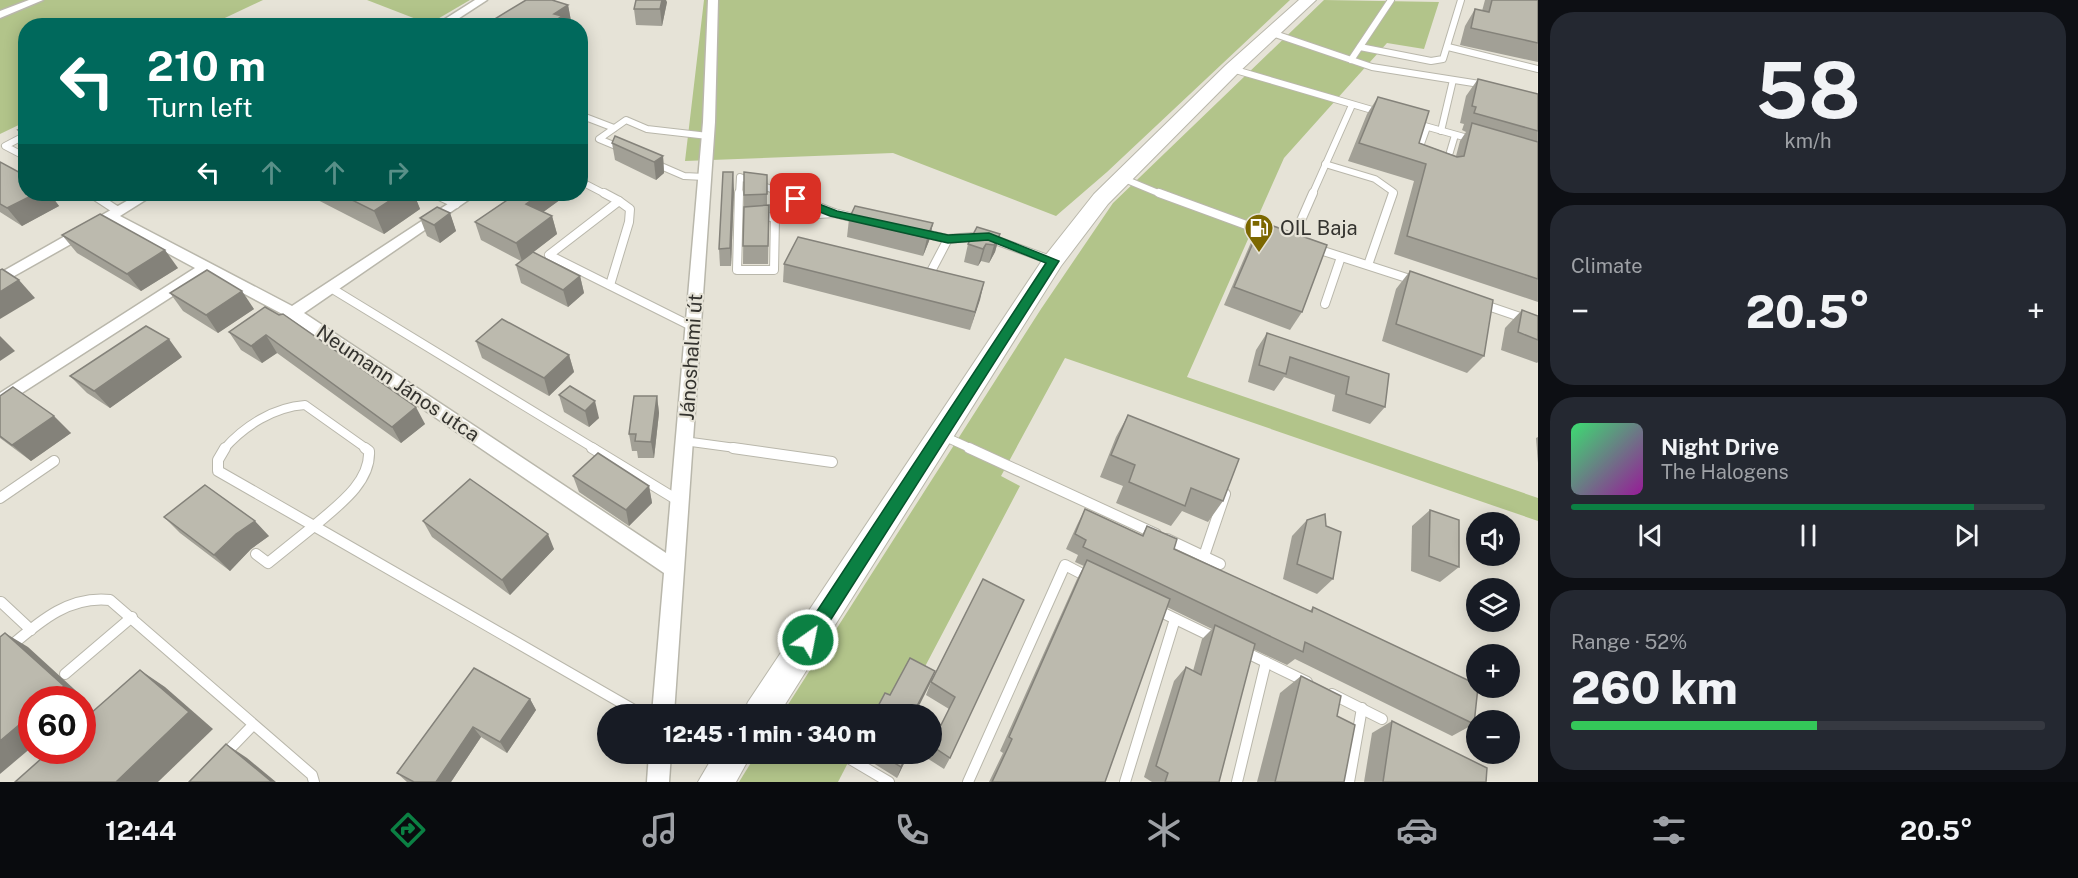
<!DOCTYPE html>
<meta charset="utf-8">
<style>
:root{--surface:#171b24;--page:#242831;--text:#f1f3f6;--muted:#9ea1a6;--line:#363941;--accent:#0b8043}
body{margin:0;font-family:"Public Sans",sans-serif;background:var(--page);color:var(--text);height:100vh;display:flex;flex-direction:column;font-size:22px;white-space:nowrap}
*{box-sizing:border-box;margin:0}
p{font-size:20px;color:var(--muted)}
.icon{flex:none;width:33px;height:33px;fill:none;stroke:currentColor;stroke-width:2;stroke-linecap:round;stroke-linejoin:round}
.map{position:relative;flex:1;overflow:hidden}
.panel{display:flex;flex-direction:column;gap:12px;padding:12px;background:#0d0f14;width:540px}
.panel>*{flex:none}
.guide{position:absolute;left:18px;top:18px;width:570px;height:183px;border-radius:24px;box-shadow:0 3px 15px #0003;background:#00695c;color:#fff;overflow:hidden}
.tools{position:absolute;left:1466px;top:512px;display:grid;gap:12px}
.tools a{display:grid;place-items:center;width:54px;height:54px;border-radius:50%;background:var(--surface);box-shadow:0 3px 15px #0003;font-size:30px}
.speed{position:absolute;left:18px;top:686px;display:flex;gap:12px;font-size:30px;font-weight:700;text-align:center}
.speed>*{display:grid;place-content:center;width:78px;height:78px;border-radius:50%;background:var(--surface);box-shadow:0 3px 15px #0003;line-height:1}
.speed .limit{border:9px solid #d22;background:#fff;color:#111}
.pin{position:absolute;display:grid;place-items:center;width:51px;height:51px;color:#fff;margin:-26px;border-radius:12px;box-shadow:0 3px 9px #0006}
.me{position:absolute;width:66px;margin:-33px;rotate:33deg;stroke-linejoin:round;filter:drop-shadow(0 0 4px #0008)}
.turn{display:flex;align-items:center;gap:21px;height:126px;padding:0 30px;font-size:27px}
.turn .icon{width:78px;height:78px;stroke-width:2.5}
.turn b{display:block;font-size:42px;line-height:51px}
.lanes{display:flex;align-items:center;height:57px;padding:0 30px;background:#0003;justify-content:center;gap:30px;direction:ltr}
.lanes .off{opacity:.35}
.big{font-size:45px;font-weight:800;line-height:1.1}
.panel .tile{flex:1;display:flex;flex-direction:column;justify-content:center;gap:9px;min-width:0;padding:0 21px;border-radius:24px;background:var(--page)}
.panel .dial{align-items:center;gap:0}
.dial b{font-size:78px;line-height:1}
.song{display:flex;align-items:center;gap:18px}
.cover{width:72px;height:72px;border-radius:9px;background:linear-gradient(135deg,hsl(140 70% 55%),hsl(300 70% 35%))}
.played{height:6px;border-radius:3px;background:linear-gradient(90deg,var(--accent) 85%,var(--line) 85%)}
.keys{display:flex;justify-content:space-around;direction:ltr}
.heat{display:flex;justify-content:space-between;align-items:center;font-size:33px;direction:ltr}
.charge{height:9px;border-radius:4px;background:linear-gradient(90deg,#34c759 52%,var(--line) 0)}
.trip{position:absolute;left:597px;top:704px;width:345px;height:60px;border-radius:30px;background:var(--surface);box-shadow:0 3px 15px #0003;font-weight:800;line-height:60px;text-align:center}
.dock{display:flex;height:96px;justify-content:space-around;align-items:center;background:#090b0e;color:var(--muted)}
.dock .icon{width:42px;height:42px}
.dock .active{color:var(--accent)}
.dock b{font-size:27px;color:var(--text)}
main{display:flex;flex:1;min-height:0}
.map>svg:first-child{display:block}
</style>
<main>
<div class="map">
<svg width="1538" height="782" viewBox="0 0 1538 782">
<rect width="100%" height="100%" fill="#e6e3d7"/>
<g fill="#b2c48a">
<polygon points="0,0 263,0 210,25 26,26 25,122 0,134"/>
<polygon points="367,0 470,0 429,24"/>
<polygon points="704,0 1290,0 1107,172 1056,216 893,153 685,161"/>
<polygon points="1324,0 1439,2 1424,49 1387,43 1284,158 1187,377 1538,498 1538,521 1065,358 1001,476 1020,486 919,678 874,714 782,714 1041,309 1113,203"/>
<polygon points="757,753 853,753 838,782 739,782"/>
</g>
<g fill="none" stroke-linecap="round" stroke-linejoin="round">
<g stroke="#b9b7ab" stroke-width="8">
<g id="service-far2">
<polyline points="1272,33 1372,67 1486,85"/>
<polyline points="1360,47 1431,61 1443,59 1461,0"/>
<polyline points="1448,47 1538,69"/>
<polyline points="1351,60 1391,0"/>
<polyline points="1232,69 1379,112"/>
<polyline points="580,115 614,128"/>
<polyline points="1414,123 1471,139"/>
<polyline points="1441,131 1453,80"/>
<polyline points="26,135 5,146 26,157"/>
<polyline points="623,149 599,139 626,120 647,129 708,136"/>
<polyline points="1417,155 1427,127"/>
<polyline points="1447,162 1455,135"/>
<polyline points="654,163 684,176 705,177"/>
<polyline points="1325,164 1375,179 1392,191 1393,195"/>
<polyline points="1122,178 1163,195"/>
<polyline points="580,181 607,195"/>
<polyline points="435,194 437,195"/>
<polyline points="739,195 740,177 787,195"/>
<polyline points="1312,195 1352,105"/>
</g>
</g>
<g stroke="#b9b7ab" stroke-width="10">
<g id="service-far1">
<polyline points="604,193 619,201 549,255 693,327"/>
<polyline points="739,193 737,270 774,270 775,217"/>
<polyline points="783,193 834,213"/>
<polyline points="1159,193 1268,233"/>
<polyline points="92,194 118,211"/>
<polyline points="435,194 456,204"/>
<polyline points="771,217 834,213 859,219"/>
<polyline points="922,233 948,239"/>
<polyline points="1292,241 1313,193"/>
<polyline points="1314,248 1416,281"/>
<polyline points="1368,265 1393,193"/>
<polyline points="927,279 948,239 984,236 1053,261"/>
<polyline points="610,285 629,222 630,209 619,201"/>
<polyline points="331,288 595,449"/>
<polyline points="1325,304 1341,257"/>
<polyline points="1482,304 1538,323"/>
<polyline points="941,435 972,449"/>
<polyline points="684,441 743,449"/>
<path d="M224,449C244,426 274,407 305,405L367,449"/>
</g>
</g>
<g stroke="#b9b7ab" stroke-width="12">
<g id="service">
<polyline points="225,448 218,460 218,471 314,526"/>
<polyline points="592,448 679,501"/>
<polyline points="733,448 832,462"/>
<polyline points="969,448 1156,534"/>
<polyline points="0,498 54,461"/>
<polyline points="314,526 641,714"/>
<path d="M314,526C336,507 371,483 369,451L365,448"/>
<polyline points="1167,539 1220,564"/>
<polyline points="256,554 268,563 314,526"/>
<polyline points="1204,556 1225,494"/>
<polyline points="1,602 31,630"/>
<polyline points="1157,610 1215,638"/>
<polyline points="1243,651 1307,682"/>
<path d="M0,655C33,628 64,595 110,600L312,775L314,782"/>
<polyline points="65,674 132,617"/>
<polyline points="1332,694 1382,719"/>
<polyline points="840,753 889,782"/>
<polyline points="224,755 253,725"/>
<polyline points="968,782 1065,565 1088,577"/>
<polyline points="1125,782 1175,619"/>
<polyline points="1237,782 1266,662"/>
<polyline points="1349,782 1362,708"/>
</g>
</g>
<g stroke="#b9b7ab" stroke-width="3">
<g id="minor">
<polygon points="29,0 43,0 0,18 0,11"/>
<polygon points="475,0 487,0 447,26 434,26"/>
<polygon points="708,0 718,0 715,122 674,714 652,714 664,573 288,317 207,274 0,407 0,393 195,268 110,222 0,284 0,273 139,194 155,194 120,216 292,306 463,194 477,194 304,313 666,553 703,122"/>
<polygon points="649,753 671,753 669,782 647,782"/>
</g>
</g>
<g stroke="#b9b7ab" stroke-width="2">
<g id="primary">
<polygon points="1299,0 1316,0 1238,73 1108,204 1061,266 779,714 743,714 748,702 1045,256 1094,194 1226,65"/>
<polygon points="715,753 752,753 736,782 698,782"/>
</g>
</g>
<use href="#service-far2" stroke="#fff" stroke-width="6"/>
<use href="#service-far1" stroke="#fff" stroke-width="8"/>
<use href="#service" stroke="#fff" stroke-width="10"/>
<use href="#minor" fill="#fff" fill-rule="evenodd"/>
<use href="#primary" fill="#fff" fill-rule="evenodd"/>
</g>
<g fill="#a2a096">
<polygon points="1485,0 1538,0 1538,62 1460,45 1465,26 1475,9 1482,11"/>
<polygon points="667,2 662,26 636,25 634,9"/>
<polygon points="568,5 571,21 564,26 494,26 493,20"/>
<polygon points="1478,79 1538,94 1538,302 1394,254 1414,181 1348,161 1367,114 1378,97 1419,143 1456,156 1460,141 1466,132 1462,130 1464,124 1460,123 1466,96"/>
<polygon points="26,127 26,140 18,130"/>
<polygon points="612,143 663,156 664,173 656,180 615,160"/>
<polygon points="0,162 26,194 50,194 59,206 22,226 0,212"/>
<polygon points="744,172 767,175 767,206 769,205 768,264 743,264"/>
<polygon points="734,190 731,266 720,266 719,249"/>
<polygon points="306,194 414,194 420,209 384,234"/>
<polygon points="516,194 568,194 543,212 552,216 557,234 533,252 580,276 584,293 568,307 521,283 516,265 521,261 481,240 475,222"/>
<polygon points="450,213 456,231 440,243 427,236 420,218"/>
<polygon points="849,219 933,223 929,241 923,256 847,237"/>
<polygon points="1262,222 1302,312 1290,330 1224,305 1252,240"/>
<polygon points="1000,234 995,252 989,263 981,261 978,266 964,262 968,244"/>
<polygon points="62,235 178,268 141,291 77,253"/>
<polygon points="784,264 984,282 970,330 783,282"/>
<polygon points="1410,271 1484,356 1467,373 1382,341 1396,289"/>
<polygon points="170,293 254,309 218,333 183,311"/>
<polygon points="1522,310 1538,316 1538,362 1537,363 1501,350 1505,328"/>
<polygon points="279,315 425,424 401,443 277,353 262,363 241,350 229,332"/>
<polygon points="1267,333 1389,374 1385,407 1370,424 1332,411 1335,395 1284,377 1274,391 1248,382 1256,350"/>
<polygon points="476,341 569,355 574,372 549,396 482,358"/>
<polygon points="182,357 110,408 87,393 70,376"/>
<polygon points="559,395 599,418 589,427 564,412"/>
<polygon points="0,396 71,433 31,461 0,438"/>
<polygon points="657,396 659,413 654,458 638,458 637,451 632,451 629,434"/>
<polygon points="1128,415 1223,501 1208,522 1182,511 1171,526 1116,503 1123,486 1100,477 1116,437"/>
<polygon points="1538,437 1538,463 1536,438"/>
<polygon points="573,476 649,486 652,503 629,526 579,492"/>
<polygon points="1085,509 1142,535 1147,526 1174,549 1310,611 1313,607 1474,724 1452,736 1295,659 1287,665 1253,649 1219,782 1152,782 1144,777 1174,681 1186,667 1193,671 1202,639 1212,629 1167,607 1105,782 989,782 1003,753 1000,751 1077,579 1084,566 1075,562 1078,555 1066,549 1077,525"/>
<polygon points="1430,510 1459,567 1440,582 1411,571 1412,526"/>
<polygon points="164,517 269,536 251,549 230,571 180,533"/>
<polygon points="1307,520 1333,579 1317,594 1283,579 1292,536"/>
<polygon points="423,521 554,549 510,595 432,537"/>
<polygon points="983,579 950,758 944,769 919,753 932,753 932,720 941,725 949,709 926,695 931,682"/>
<polygon points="474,668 530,699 536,710 507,753 481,737 451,782 407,782 397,773"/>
<polygon points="1301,676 1344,782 1257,782 1280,693"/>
<polygon points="1392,721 1486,782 1364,782 1372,733"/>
<polygon points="863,753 909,753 897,778 862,756"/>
</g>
<g fill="#84827a">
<polygon points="662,0 666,0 667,2 662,26 660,9"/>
<polygon points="568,5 571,21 564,26 547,26 554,14"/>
<polygon points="663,156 664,173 656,180 654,162"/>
<polygon points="733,172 734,190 731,266 730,248"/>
<polygon points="35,194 50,194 59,206 22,226 7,208"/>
<polygon points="400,194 414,194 420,209 384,234 374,211"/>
<polygon points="540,194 568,194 531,221 526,204"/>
<polygon points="450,213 456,231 440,243 434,225"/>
<polygon points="552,216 557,234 522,261 516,243"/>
<polygon points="933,223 929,241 923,256 927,238"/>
<polygon points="1000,234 995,252 989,263 994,245"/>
<polygon points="986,244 981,261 978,266 983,249"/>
<polygon points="165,250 178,268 141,291 127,274"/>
<polygon points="580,276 584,293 568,307 563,290"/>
<polygon points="19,280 35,298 0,319 0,292"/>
<polygon points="984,282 980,300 970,330 975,312"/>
<polygon points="242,291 254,309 218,333 206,315"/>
<polygon points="266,335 277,353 262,363 251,346"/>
<polygon points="0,336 15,351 0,361"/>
<polygon points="169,339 182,357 110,408 94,391"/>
<polygon points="569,355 574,372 549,396 544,378"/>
<polygon points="657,396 659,413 654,458 651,442"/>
<polygon points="595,401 599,418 589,427 585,411"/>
<polygon points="416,407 425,424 401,443 392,427"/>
<polygon points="54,416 71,433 31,461 12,445"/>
<polygon points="649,486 652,503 629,526 626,510"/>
<polygon points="255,521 269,536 251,549 230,571 214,555 236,534"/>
<polygon points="548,534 554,549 510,595 502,580"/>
<polygon points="5,633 28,647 85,699 82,701 82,699 49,699"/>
<polygon points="140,670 165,687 213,729 158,782 116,782"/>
<polygon points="935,671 930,684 915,714 915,710"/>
<polygon points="530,699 536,710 507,753 500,742"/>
<polygon points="32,714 32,747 0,774 0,741"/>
<polygon points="473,727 481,737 451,782 436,782"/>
<polygon points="226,744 247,758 276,782 272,782"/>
<polygon points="908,753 909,753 897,778 901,767"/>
</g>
<g fill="#bcbaae" stroke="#84827a" stroke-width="1.5">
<polygon points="526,0 552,0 568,5 554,14 562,16 547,26 510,26 493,20"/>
<polygon points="636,0 662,0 660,9 634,9"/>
<polygon points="1492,0 1538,0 1538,43 1471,28 1475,9 1489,12"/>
<polygon points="1478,79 1538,94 1538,131 1474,113 1476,107 1472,106"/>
<polygon points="1378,97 1429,111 1419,143 1457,157 1464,156 1472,123 1538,142 1538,279 1407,236 1426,164 1359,143"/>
<polygon points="26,127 26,135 18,130"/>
<polygon points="615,136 663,156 654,162 612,143"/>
<polygon points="0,162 26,176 26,194 35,194 7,208 0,204"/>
<polygon points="723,172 733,172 730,248 719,249"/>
<polygon points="744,172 767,175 767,194 744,195"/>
<polygon points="340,194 400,194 374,211"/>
<polygon points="516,194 540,194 526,204 552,216 516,243 475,222"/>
<polygon points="769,205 768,246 743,246 744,207"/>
<polygon points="855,206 933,223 927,238 849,219"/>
<polygon points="437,207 450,213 434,225 420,218"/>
<polygon points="100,214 165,250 127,274 62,235"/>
<polygon points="1262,222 1327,245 1302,312 1234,287"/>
<polygon points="977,227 1000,234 994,245 986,244 983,249 968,244"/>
<polygon points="798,237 984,282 975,312 784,264"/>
<polygon points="533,252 580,276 563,290 516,265"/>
<polygon points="2,269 19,280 0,292 0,270"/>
<polygon points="207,270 242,291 206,315 170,293"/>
<polygon points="1410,271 1493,300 1484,356 1396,324"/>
<polygon points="265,307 279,315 283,314 416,407 392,427 266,335 251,346 229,332"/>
<polygon points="1522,310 1538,316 1538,340 1518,332"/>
<polygon points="502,319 569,355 544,378 476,341"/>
<polygon points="146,326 169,339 94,391 70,376"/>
<polygon points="1267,333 1389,374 1385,407 1346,394 1349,377 1290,357 1286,374 1259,365"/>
<polygon points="570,386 595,401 585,411 559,395"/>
<polygon points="13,387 54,416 12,445 0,436 0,396"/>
<polygon points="634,396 657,396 651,442 635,441 636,434 629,434"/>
<polygon points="1128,415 1239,459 1223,501 1191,488 1185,506 1129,482 1135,465 1111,455"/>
<polygon points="598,453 649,486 626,510 573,476"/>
<polygon points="470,479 548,534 502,580 423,521"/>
<polygon points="205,485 255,521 236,534 214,555 164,517"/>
<polygon points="1085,509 1143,536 1147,526 1177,539 1174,549 1312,612 1313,607 1476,684 1476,687 1478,687 1474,724 1305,642 1303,652 1083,547 1086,540 1075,534"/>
<polygon points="1430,510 1459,520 1459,567 1429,556"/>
<polygon points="1325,514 1326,526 1341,532 1333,579 1297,564 1307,520"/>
<polygon points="1087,560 1170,599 1105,782 992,782 1012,739 1009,737"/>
<polygon points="983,579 1024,600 950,758 932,746 932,720 941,725 955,697 931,682"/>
<polygon points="1215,625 1255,644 1219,782 1165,782 1168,773 1156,766 1186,667 1201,675"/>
<polygon points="5,633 64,686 49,699 32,699 32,714 0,741 0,637"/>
<polygon points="910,658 935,671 915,710 922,714 874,714 885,693 890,695"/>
<polygon points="474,668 530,699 500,742 473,727 436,782 414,782 397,773"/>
<polygon points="140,670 189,712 116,782 15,782 51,750 82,750 82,721"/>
<polygon points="1301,676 1341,696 1337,716 1355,725 1344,782 1275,782"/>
<polygon points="1392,721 1487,768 1486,782 1383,782"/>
<polygon points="226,744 272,782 189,782"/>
<polygon points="878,753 908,753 901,767"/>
</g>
<polygon fill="#0b8043" stroke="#07532c" stroke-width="1.5" points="796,195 837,211 948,235 989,233 1059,261 814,646 808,648 802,646 799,640 802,634 1046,263 988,240 948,243 830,216 792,201 792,196"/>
<defs>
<g id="fuel-pin" transform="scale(1.5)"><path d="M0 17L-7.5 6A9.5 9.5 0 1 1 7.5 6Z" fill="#7c6800" stroke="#e6e3d7"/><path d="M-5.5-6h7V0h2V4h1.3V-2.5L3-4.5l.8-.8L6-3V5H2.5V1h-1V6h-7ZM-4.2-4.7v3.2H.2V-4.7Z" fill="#fff"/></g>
</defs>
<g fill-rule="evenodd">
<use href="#fuel-pin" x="1259" y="228"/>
</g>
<g text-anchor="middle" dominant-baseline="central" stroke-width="4.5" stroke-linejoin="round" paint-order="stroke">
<g font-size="20" fill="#34332f" stroke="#e6e3d7" text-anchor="start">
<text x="1280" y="228">OIL Baja</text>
</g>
<g font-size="20" fill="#34332f" stroke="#e6e3d7">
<text transform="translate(691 357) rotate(-86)">Jánoshalmi út</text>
<text transform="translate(398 383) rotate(34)">Neumann János utca</text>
</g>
</g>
</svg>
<div class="tools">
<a><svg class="icon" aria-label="sound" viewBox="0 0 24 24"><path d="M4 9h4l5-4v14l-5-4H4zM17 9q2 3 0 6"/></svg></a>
<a><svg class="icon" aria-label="layers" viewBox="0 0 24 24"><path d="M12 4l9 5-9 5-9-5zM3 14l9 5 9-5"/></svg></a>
<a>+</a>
<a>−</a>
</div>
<div class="speed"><div class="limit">60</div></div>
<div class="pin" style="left:796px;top:199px;background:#d93025"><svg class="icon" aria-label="arrive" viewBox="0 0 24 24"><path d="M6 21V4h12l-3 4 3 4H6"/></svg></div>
<svg class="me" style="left:808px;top:640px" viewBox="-20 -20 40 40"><circle r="17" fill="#0b8043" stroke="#fff" stroke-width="3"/><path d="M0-11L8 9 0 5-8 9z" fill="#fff"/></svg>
<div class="trip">12:45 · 1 min · 340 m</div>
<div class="guide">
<div class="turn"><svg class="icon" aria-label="left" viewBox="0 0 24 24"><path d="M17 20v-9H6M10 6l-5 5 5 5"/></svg><div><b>210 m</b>Turn left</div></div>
<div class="lanes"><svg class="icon" aria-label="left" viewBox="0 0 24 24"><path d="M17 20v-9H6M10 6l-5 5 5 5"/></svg><svg class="icon off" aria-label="ahead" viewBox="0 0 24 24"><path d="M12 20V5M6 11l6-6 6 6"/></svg><svg class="icon off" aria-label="ahead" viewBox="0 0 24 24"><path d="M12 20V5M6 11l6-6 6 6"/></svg><svg class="icon off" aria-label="right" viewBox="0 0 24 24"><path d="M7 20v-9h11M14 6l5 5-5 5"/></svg></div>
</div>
</div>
<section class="panel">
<div class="tile dial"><b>58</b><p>km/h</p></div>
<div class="tile"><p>Climate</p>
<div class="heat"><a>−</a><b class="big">20.5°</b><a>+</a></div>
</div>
<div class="tile">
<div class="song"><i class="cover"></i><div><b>Night Drive</b><p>The Halogens</p></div></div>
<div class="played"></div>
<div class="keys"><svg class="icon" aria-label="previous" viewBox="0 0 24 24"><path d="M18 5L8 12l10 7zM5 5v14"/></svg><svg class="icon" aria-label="pause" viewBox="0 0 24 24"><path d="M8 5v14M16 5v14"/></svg><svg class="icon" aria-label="next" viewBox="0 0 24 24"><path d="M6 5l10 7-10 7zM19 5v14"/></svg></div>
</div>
<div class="tile"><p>Range · 52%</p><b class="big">260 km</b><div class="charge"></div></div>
</section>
</main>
<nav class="dock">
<b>12:44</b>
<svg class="icon active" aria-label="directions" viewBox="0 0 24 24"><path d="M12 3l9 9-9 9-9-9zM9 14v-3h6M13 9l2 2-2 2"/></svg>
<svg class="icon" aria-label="music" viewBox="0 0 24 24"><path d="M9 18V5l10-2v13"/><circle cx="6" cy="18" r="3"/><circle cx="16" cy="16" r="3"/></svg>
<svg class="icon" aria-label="phone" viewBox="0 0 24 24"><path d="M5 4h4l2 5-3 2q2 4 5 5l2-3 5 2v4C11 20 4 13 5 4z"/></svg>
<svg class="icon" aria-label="climate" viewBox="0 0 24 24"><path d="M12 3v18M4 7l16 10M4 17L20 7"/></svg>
<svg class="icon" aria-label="car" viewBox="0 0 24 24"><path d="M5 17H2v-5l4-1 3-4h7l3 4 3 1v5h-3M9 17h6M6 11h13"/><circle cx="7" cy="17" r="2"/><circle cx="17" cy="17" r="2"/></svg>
<svg class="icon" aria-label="filters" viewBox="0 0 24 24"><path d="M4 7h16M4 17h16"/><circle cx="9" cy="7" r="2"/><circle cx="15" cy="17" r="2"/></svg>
<b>20.5°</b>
</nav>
